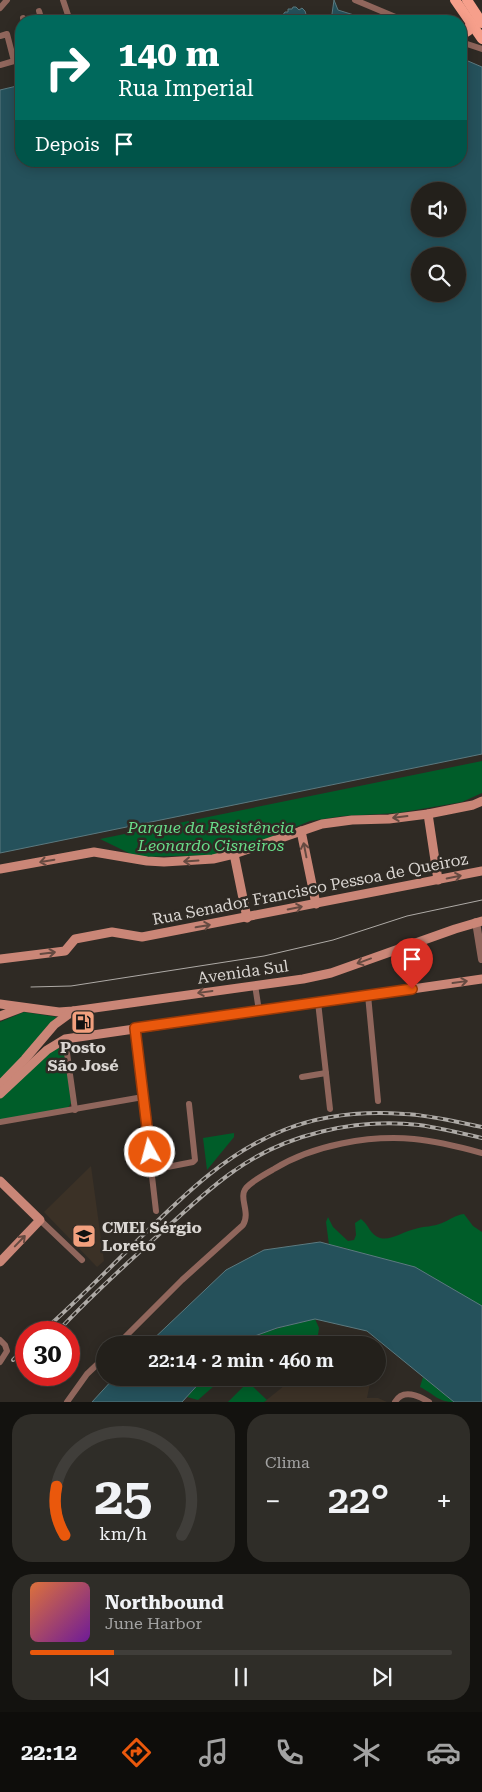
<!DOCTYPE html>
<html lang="pt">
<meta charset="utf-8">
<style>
:root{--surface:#23201b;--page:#2f2d28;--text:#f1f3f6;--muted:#a3a3a3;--line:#403e3a;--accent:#ea580c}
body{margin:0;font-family:"Roboto Serif",serif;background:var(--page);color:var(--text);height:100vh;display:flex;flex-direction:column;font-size:19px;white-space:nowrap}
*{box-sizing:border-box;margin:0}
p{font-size:16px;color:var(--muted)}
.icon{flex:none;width:28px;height:28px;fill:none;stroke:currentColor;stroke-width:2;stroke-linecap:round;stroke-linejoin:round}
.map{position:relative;height:1402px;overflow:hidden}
.drawer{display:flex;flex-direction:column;gap:12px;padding:12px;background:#13120f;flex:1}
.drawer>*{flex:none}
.top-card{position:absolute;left:15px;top:15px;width:452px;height:152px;border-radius:20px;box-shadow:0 2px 12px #0003,0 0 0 1px var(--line);background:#00695c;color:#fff;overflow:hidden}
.buttons{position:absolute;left:411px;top:182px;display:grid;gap:10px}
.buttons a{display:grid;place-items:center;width:55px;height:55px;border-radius:50%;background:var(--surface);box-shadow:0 2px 12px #0003,0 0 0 1px var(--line);font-size:25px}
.speed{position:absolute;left:15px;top:1321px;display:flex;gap:10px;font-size:25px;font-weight:700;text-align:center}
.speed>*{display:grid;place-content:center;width:65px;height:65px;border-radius:50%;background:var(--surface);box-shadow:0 2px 12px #0003,0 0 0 1px var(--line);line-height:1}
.speed .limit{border:8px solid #d22;background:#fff;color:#111}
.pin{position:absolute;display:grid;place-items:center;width:42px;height:42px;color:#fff;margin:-51px -21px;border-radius:50% 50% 50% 0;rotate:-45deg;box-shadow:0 0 5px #0007}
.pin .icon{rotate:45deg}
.me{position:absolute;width:55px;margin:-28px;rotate:353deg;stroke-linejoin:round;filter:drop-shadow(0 0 4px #0008)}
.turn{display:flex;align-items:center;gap:18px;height:105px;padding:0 20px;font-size:22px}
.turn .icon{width:65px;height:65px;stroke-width:2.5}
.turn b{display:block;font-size:35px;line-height:42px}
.then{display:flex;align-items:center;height:48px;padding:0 20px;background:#0003;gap:10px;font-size:19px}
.big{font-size:38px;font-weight:600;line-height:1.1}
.drawer .widget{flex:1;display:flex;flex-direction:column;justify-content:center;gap:8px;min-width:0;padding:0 18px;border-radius:20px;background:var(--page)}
.drawer .dial{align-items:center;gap:0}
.dial svg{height:130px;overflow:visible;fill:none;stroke:var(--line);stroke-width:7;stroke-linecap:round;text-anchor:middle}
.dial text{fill:var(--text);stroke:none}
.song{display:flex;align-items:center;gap:15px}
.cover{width:60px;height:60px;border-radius:8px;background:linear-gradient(135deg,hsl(20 70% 55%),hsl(280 70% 35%))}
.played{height:5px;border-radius:2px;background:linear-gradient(90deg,var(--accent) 20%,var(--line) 20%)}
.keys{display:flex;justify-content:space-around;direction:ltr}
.heat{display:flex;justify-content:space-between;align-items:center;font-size:28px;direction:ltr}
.drawer .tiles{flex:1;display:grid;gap:12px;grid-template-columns:1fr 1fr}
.widget:last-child{grid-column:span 2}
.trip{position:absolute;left:96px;top:1336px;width:290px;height:50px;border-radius:25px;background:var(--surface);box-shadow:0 2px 12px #0003,0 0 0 1px var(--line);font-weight:600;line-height:50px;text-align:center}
.tabs{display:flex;height:80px;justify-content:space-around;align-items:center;background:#0e0d0b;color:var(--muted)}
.tabs .icon{width:35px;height:35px}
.tabs .current{color:var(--accent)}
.tabs b{font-size:22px;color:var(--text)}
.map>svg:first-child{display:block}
</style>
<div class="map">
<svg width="482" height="1402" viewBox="0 0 482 1402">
<rect width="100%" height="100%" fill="#2f2a24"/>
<g fill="#3b3126">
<polygon points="91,1166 104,1261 97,1267 44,1212"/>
<polygon points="294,1378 371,1378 367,1398 378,1398 387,1402 264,1402"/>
</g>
<g fill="#005d29">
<polygon points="482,761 482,793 462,802 398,813 343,816 310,821 256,843 213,855 137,857 100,839"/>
<polygon points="24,1012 57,1017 47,1026 24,1057 0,1080 0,1022"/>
<polygon points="59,1048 65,1052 71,1103 68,1108 0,1121 0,1098 49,1052"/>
<polygon points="234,1133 234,1137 207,1170 203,1138"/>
<path d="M464,1214L473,1226L482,1232V1310L363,1258L346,1248L329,1245L326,1222L328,1217L333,1227L348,1241L354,1240L356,1235L355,1223L361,1219C369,1225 370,1235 380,1238C391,1241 404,1231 415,1229C424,1226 433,1227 442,1223C450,1220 455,1215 464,1214Z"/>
<path d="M315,1319L319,1328L318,1335L310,1339V1345H297L295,1343L289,1345L264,1344L240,1345C262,1330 289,1326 315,1319Z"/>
<path d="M423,1377L454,1402C438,1402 434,1394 420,1387Z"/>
<polygon points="204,1378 223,1378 198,1400 187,1397"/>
<polygon points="248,1382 267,1400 264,1402 228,1402"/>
</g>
<g fill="#25515b" stroke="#5b797f" fill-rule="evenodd">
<polygon points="334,0 338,10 373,21 331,21"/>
<polygon points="293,7 296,7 299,10 302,8 305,11 308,21 274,21 280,15 282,16 285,12 288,12 288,9 292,9"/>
<path d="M461,58L482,67V754L0,853V90L21,85V161H461ZM420,191H458V229H420ZM458,256V294H420V256Z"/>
<polygon points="320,1242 415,1267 482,1306 482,1402 454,1402 367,1331 315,1319 277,1328 252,1337 240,1345 147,1345 226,1270 264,1250"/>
<polygon points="114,1378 204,1378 182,1402 92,1402"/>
</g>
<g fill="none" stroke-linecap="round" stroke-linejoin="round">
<g stroke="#90665c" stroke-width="6">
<polyline points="63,0 70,21"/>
<polyline points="355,0 405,21"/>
<polyline points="0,8 7,0"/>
<polyline points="39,11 42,21"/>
<polyline points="23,18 24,21"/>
<polyline points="0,36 7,34 14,61"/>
<polyline points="461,42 482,49"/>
<polyline points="0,65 21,59"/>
<polyline points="255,985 259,1011"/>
<polyline points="368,995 378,1101"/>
<polyline points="318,1002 330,1109"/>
<polyline points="135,1028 156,1211"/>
<polyline points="65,1039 75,1110"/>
<polyline points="302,1077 326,1073"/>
<polyline points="0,1122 143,1097"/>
<polyline points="152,1170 193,1162 195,1160 189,1104"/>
<polyline points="40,1220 82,1260"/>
<polyline points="0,1340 5,1345 7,1351 0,1362"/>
<path d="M117,1345L182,1280L243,1225C251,1212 238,1198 246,1188C252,1181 265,1174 274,1169C313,1145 369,1135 414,1139C437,1141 460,1147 482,1153"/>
<polyline points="67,1402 87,1374 105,1357"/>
<path d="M395,1402C403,1388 419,1396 429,1402"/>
</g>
<polyline stroke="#90665c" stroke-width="8" points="476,922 482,959"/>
<g stroke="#ca8677" stroke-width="9">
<polyline points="428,814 438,880"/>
<polyline points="301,831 316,904"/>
<polyline points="234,854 247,918"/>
<polyline points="0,869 94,852 147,861 164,862 213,859 234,854 322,824 352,820 389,819 428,814 473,805 482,801"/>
<polyline points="0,959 65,951 75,939 112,932 142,937 482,871"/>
<polyline points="0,1004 59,1012 73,1011 303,979 331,973 455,929 482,921"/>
<polyline points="0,1016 21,1008"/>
<polyline points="0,1085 25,1059 54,1025 73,1011"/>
<polyline points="0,1094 47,1050 65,1039 482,979"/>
<polyline points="0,1181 40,1220 0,1262"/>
</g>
<g stroke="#f69f8b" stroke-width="10">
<polyline points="455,0 482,39"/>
<polyline points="467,0 482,23"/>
<polyline points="461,35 468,31 471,23"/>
</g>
<polyline stroke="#aeaaa6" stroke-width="1" points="31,987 71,986 264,956 333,940 407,916 482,900"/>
<g stroke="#aeaaa6" stroke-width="4">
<g id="rail">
<path d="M42,1332C76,1302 108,1270 140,1238C183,1196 227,1152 284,1130C322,1115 364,1111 404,1114C430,1115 456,1122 482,1127"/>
<path d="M57,1332C91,1296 127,1263 164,1230C187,1210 209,1188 234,1171C285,1134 356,1118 419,1125C440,1128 461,1133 482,1138"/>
<polyline points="13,1360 26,1347"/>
<polyline points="23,1370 26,1366"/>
</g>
</g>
<use href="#rail" stroke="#2f2a24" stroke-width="2" stroke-dasharray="5.5" stroke-linecap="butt"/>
</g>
<defs><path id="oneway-shaft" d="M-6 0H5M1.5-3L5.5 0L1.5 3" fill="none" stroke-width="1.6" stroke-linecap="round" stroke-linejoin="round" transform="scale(1.25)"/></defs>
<g stroke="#654a41">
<use href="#oneway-shaft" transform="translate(400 817) rotate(173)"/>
<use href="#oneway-shaft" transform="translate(305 850) rotate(-101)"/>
<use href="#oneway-shaft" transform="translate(47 861) rotate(170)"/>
<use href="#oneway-shaft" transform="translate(191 861) rotate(176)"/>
<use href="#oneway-shaft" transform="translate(454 877) rotate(-12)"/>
<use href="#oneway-shaft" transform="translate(295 908) rotate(-11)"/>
<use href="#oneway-shaft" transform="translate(203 926) rotate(-10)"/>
<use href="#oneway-shaft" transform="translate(48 953) rotate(-7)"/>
<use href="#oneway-shaft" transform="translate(364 961) rotate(160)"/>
<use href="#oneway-shaft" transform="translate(460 982) rotate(-8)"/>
<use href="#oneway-shaft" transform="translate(205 992) rotate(172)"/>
<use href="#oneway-shaft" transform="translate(20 1241) rotate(-46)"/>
</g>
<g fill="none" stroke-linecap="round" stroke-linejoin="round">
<g stroke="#983908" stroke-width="12">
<polyline id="route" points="150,1152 135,1028 412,989"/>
</g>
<use href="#route" stroke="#ea580c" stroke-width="9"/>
</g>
<defs>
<g id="fuel-square" transform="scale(1.25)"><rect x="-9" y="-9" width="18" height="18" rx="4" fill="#f2a07e" stroke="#2f2a24"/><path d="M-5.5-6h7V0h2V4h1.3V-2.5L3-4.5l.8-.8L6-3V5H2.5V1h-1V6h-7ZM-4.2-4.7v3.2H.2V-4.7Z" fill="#111"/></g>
<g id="school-square" transform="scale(1.25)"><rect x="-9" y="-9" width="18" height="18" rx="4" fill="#f2a07e" stroke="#2f2a24"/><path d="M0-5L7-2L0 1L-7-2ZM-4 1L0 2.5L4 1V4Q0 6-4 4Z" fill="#111"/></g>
</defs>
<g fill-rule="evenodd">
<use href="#fuel-square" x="83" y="1022"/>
<use href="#school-square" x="84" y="1236"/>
</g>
<g text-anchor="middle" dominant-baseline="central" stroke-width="5" stroke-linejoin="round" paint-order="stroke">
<g font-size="16" font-style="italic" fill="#68dc89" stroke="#2f2a24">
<text x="211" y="827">Parque da Resistência<tspan x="211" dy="18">Leonardo Cisneiros</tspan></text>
</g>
<g font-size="16" fill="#dad6d2" stroke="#2f2a24">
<text transform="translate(310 889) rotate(-11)">Rua Senador Francisco Pessoa de Queiroz</text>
<text transform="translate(243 972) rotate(-8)">Avenida Sul</text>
</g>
<g font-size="16" font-weight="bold" fill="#dad6d2" stroke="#2f2a24">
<text x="83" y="1047">Posto<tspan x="83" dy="18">São José</tspan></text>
<text x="102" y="1227" text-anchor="start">CMEI Sérgio<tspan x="102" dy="18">Loreto</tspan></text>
</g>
</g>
</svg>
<div class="buttons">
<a><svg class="icon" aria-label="sound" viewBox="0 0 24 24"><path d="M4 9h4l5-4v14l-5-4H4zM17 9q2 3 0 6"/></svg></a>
<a><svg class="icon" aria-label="search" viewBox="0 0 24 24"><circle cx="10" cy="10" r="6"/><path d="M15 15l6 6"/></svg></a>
</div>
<div class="speed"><div class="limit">30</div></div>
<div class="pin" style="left:412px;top:989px;background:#d93025"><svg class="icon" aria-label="arrive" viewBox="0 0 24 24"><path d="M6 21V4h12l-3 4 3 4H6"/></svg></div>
<svg class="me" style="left:150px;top:1152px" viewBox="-20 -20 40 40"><circle r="17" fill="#ea580c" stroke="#fff" stroke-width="3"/><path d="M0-11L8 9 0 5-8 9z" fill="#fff"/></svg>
<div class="trip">22:14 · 2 min · 460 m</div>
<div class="top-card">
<div class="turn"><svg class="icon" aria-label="right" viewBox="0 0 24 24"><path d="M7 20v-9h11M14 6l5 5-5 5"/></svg><div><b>140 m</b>Rua Imperial</div></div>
<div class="then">Depois<svg class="icon" aria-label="arrive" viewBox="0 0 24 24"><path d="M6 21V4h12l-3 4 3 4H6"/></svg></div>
</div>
</div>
<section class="drawer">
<div class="tiles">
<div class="widget dial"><svg viewBox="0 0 100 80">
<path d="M14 69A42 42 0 1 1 86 69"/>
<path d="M14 69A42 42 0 0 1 9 39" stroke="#ea580c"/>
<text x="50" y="56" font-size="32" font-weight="700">25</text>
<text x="50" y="72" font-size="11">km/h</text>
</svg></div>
<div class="widget"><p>Clima</p>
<div class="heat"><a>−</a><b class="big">22°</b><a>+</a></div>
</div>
<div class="widget">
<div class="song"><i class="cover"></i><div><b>Northbound</b><p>June Harbor</p></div></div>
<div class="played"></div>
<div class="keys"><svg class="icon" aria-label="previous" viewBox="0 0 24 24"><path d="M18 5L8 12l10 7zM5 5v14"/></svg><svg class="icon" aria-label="pause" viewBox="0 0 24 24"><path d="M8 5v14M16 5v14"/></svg><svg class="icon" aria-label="next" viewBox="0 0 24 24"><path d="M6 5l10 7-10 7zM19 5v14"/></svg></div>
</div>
</div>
</section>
<nav class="tabs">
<b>22:12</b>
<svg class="icon current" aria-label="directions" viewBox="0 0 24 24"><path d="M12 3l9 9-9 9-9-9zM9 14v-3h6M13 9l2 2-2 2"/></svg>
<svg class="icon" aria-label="music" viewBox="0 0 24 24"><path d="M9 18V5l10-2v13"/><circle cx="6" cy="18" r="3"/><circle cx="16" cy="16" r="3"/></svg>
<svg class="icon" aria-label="phone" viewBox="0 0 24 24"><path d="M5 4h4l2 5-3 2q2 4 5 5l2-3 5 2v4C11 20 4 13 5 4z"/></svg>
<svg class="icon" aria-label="climate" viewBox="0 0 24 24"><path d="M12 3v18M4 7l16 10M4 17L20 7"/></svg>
<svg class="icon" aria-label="car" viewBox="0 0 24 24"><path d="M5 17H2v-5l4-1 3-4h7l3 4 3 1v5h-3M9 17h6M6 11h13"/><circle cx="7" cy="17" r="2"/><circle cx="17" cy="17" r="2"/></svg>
</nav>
